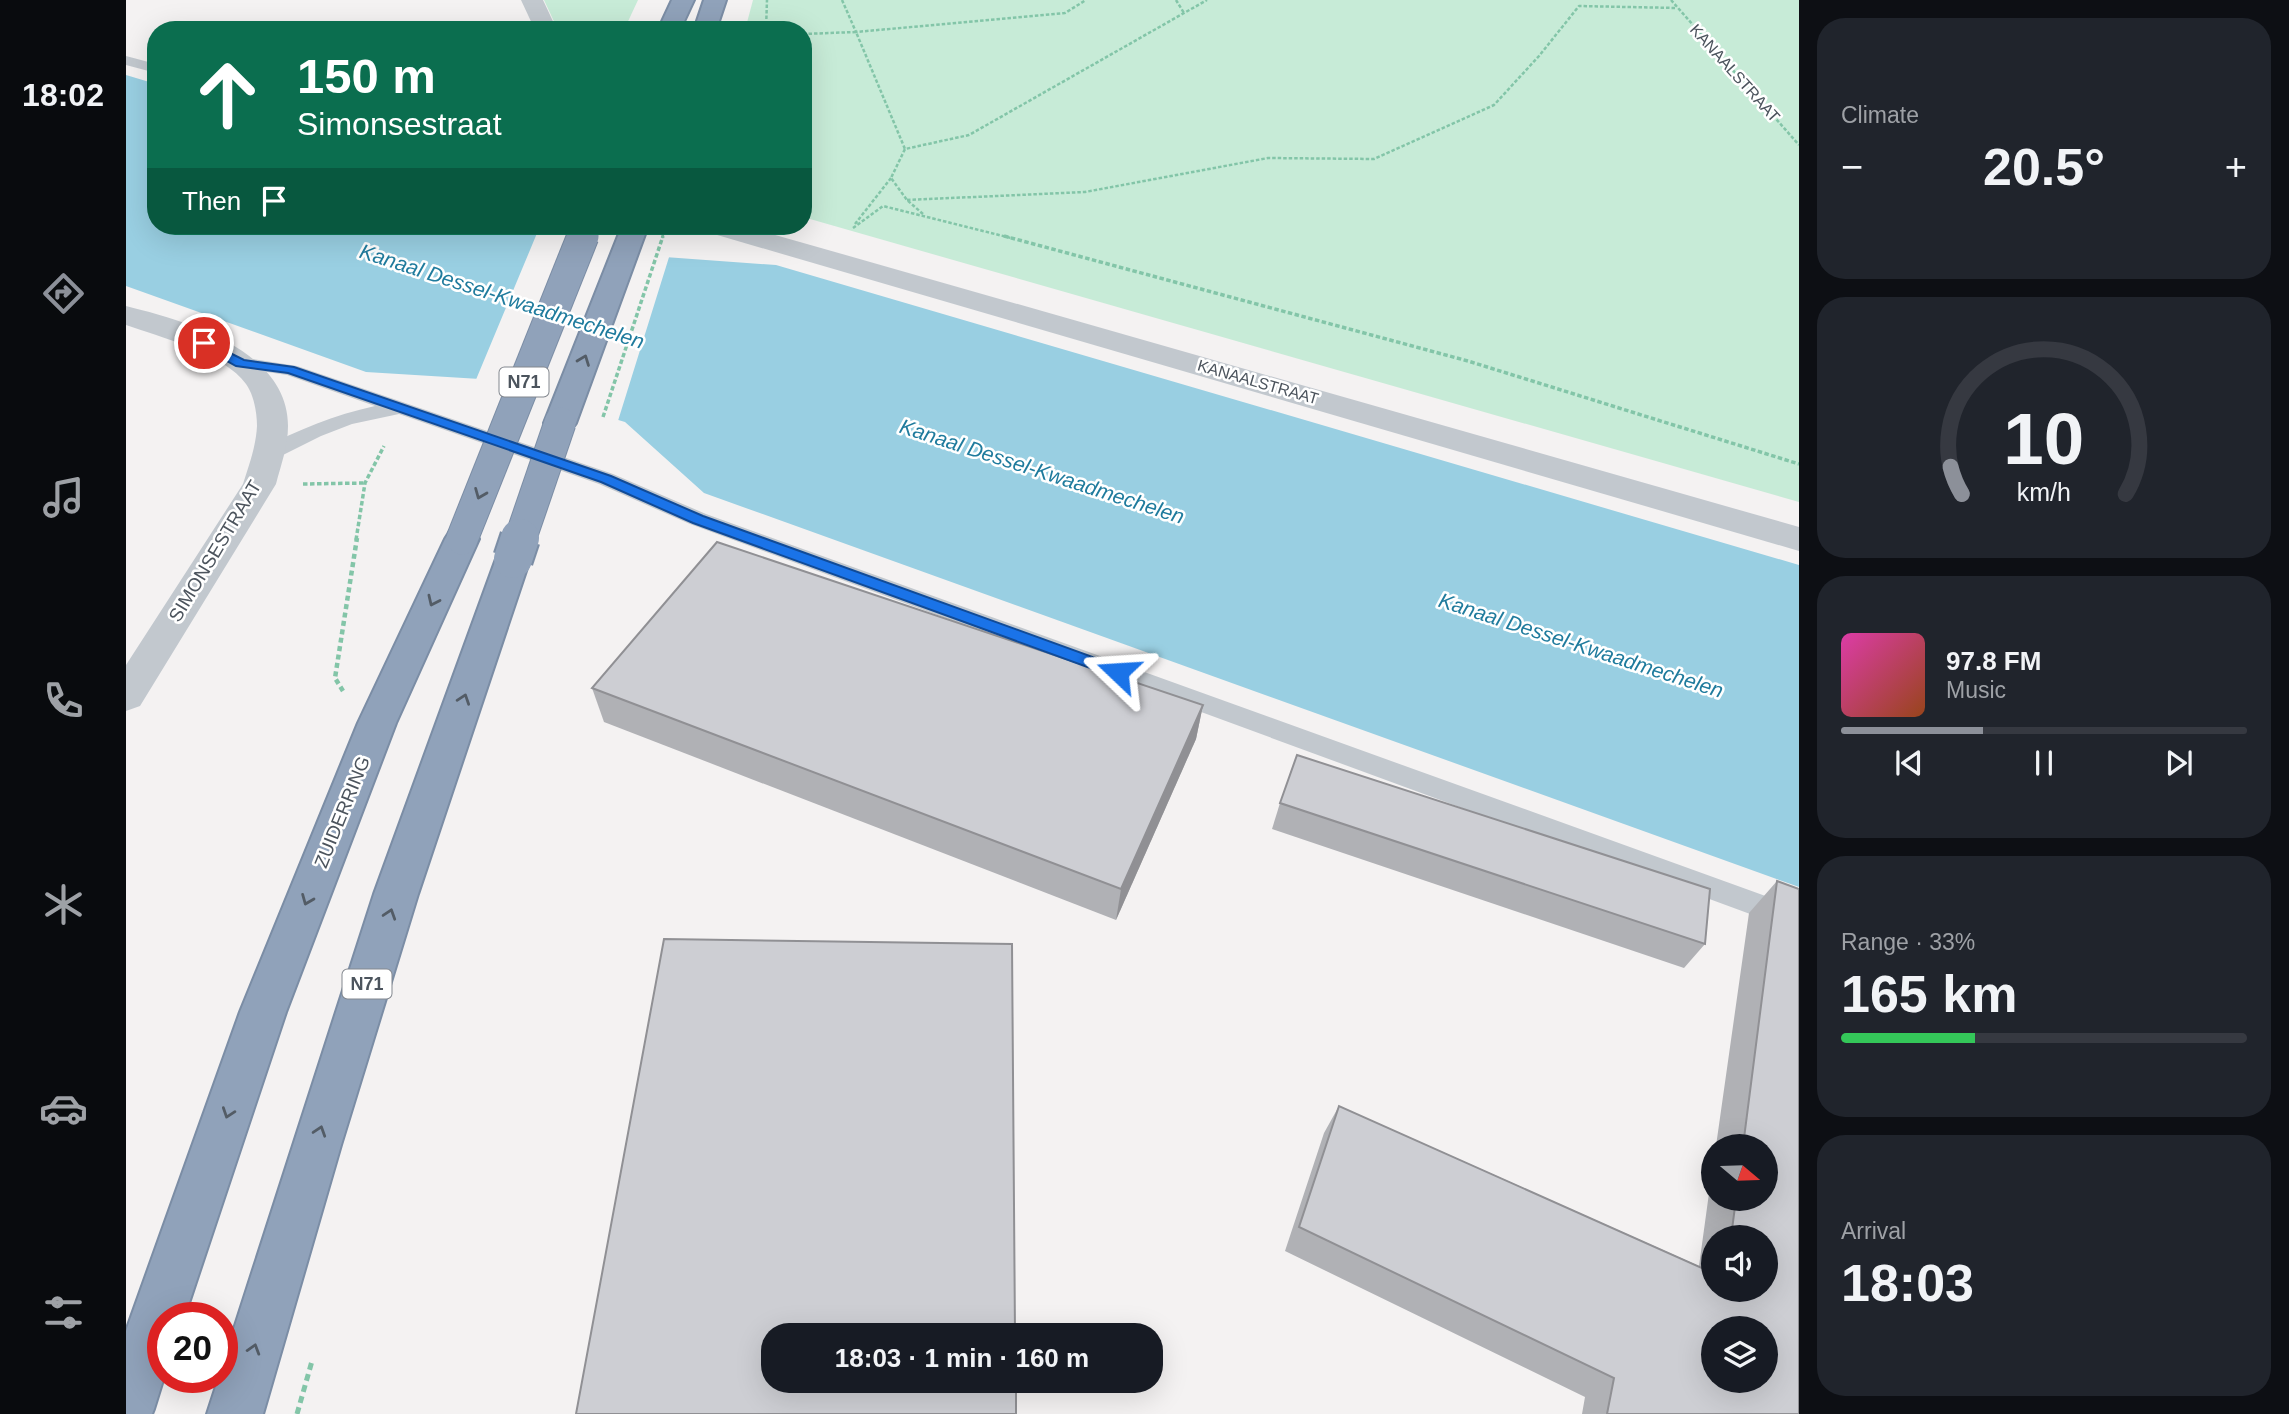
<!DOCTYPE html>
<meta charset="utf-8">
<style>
:root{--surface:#171b24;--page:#20242c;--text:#f1f3f6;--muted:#9ea1a6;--line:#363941;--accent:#8c9099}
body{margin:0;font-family:Arial,sans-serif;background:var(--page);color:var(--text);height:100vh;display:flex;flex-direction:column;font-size:26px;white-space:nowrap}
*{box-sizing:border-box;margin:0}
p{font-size:23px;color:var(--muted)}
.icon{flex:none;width:38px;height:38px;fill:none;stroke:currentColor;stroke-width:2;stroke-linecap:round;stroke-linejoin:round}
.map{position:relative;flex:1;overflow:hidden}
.drawer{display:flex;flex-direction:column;gap:18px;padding:18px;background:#0d0f14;width:490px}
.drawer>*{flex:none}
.guide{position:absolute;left:21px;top:21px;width:665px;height:214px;border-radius:28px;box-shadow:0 7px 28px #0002;background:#0b6e4f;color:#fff;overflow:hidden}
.needle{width:46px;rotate:109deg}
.controls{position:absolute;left:1575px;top:1134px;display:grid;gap:14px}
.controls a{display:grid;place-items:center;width:77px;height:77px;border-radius:50%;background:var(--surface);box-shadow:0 7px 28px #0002;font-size:35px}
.speed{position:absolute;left:21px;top:1302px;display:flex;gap:14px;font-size:35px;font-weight:700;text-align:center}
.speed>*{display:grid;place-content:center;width:91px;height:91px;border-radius:50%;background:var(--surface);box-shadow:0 7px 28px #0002;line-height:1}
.speed .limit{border:10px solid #d22;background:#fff;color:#111}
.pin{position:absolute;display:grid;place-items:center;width:60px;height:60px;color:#fff;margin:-30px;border:4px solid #fff;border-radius:50%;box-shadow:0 2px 7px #0007}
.me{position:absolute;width:77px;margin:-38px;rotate:290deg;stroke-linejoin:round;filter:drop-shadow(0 0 5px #0008)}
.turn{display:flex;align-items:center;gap:24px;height:147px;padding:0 35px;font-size:32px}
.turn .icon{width:91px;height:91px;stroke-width:2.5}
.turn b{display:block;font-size:49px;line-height:60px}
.then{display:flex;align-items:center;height:66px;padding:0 35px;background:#0003;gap:14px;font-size:26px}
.big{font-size:52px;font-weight:600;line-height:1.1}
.drawer .widget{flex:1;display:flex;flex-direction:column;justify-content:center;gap:10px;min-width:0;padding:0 24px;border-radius:28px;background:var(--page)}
.drawer .dial{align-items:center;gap:0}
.dial svg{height:182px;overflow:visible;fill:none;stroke:var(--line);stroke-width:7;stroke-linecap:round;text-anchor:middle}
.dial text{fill:var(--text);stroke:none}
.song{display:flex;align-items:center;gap:21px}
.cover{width:84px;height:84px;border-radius:10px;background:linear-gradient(135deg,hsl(320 70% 55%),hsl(20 70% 35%))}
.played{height:7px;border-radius:4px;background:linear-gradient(90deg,var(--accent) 35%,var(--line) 35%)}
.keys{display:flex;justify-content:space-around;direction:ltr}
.heat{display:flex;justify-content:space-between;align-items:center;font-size:38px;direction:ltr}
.charge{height:10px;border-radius:5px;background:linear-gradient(90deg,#34c759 33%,var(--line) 0)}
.trip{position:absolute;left:635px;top:1323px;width:402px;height:70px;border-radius:28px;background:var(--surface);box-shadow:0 7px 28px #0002;font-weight:600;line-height:70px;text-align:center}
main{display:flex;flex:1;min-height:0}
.tabs{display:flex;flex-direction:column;width:126px;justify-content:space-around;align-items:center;background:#090b0e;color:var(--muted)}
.tabs .icon{width:49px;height:49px}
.tabs .active{color:var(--accent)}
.tabs b{font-size:32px;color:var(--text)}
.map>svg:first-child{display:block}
</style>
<main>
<nav class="tabs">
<b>18:02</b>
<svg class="icon active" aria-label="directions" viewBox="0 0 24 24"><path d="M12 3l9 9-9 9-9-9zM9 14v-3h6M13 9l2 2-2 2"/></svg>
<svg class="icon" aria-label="music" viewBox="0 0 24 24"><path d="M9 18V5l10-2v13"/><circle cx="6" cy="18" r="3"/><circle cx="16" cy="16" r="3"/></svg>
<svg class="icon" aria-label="phone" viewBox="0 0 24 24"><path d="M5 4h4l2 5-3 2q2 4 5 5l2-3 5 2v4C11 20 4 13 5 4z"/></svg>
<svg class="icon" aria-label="climate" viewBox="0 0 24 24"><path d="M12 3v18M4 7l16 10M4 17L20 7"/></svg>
<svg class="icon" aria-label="car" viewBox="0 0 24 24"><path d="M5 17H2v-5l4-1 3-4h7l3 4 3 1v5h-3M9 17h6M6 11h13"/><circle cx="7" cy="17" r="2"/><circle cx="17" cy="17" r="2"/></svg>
<svg class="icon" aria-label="filters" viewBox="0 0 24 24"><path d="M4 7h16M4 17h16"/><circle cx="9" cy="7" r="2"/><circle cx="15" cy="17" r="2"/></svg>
</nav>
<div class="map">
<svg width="1673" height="1414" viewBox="0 0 1673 1414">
<rect width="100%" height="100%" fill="#f4f2f2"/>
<g fill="#c7ebd7">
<polygon points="418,0 512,0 498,30 432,30"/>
<polygon points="627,0 1673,0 1673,502 677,217 677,30 619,30"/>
</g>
<polygon fill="#99cfe2" points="0,75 30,84 30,226 425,226 525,256 650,265 1673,565 1673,887 578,493 499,422 354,379 240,372 0,286"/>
<polygon fill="#f4f2f2" points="414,226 437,226 525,253 544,254 491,424 349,382"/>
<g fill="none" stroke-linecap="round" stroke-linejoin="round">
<g stroke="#7b8da5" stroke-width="4">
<g id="highway">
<polygon points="546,0 568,0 554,30 532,30"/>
<polygon points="578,0 600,0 590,30 568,30"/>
<polygon points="496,226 522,226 450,423 445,430 434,433 423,430 418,423"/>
<polygon points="336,527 348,531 353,539 270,723 160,1012 58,1318 37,1318 38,1377 28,1409 26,1414 0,1414 0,1331 114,1012 232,723 319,539 324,531"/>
<polygon points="387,547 399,550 404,559 292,894 215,1145 137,1414 81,1414 93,1377 96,1377 96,1366 248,894 370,559 375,550"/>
</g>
</g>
<g stroke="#83c5a8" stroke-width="2.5" stroke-dasharray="3.5 2" stroke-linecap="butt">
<polyline points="716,0 730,32 939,13 960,0"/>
<polyline points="1050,0 1058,13"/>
<polyline points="1545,0 1673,145"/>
<polyline points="640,30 641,0"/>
<polyline points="677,34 730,32 779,149"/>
<polyline points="781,200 959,192 1142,158 1248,159 1368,105 1413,56 1453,6 1551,8"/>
<polyline points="797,214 781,200 765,178 779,149 843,135 1081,0"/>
<polyline points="729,224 765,178"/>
<polyline points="727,228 757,206 885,238"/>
</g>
<g stroke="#83c5a8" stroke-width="3.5" stroke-dasharray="4.5 2.5" stroke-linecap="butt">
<polyline points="878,236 1342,361 1673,464"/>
<polyline points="177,484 239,483"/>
<polyline points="230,540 239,483 258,446"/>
</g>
<polyline stroke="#83c5a8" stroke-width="4.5" stroke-dasharray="5 3.5" stroke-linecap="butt" points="217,691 209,678 231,538"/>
<polyline stroke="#83c5a8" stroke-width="5" stroke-dasharray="7 4.5" stroke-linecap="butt" points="171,1414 186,1361"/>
<g fill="#c2c8ce" fill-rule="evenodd">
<polygon points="0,56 30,64 30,73 0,65"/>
<path d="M114,357L171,366L487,474L580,514L1673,908V932L564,524L473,484L273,414L226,424L195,436L149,459H135L132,454L135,449C172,430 208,415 249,406L161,375L107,367L104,363Z"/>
</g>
<g fill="#c2c8ce" fill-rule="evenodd">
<polygon points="395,0 417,0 431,30 409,30"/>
<polygon points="577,226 618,226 1673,527 1673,551 581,232"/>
<path d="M0,306C60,321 162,350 162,426C162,446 155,465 150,484L14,706L0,711V665L117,484C123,465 130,446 131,426C131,413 128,395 120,384C99,354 34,337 0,325Z"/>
</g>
<use href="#highway" fill="#90a2ba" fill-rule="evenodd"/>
<g stroke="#7b8da5" stroke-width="25" stroke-linecap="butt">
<polyline id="highway-bridge-far2" points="456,238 461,226"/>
</g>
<g stroke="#7b8da5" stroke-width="33" stroke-linecap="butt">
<g id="highway-bridge-far1">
<polyline points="336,539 457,236"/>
<polyline points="394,540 434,423"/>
</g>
</g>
<g stroke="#7b8da5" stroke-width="42" stroke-linecap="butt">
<polyline id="highway-bridge" points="387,559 394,538"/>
</g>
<polyline stroke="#83c5a8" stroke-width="2.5" stroke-dasharray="3.5 2" stroke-linecap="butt" points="536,238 540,226"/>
<polyline stroke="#83c5a8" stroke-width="3.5" stroke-dasharray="4.5 2.5" stroke-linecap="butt" points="477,417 537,236"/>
<use href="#highway-bridge-far2" stroke="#90a2ba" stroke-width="24"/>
<use href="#highway-bridge-far1" stroke="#90a2ba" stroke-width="31"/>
<use href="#highway-bridge" stroke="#90a2ba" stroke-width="38"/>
</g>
<g fill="#b0b1b5" fill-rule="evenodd">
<polygon points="466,688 1077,705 1070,739 990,920 478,722"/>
<polygon points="1154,803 1579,944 1558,968 1146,829"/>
<path d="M1651,881L1673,1414H1456L1459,1397L1159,1251L1198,1133L1213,1106L1573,1266L1587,1164V1199H1640V1146H1590L1623,913ZM1587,1237H1640L1587,1290Z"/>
</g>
<polygon fill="#909094" points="1077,705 1070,739 990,920 995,889"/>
<g fill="#cdced3" stroke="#909094" stroke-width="2" fill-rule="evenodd">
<polygon points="591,542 1077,705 995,889 466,688"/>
<polygon points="1171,755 1584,889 1579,944 1154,803"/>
<path d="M1651,881L1673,889V1414H1481L1488,1378L1173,1227L1213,1106L1587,1273V1290H1640V1237H1605L1610,1199H1640V1146H1617ZM1587,1328H1640V1381H1587Z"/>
<polygon points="538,939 886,944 889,1335 648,1335 648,1381 890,1381 890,1414 450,1414"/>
</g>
<defs><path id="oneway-chevron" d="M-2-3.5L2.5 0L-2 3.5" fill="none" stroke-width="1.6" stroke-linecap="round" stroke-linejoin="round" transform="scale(1.75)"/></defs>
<g stroke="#535c66">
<use href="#oneway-chevron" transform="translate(458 360) rotate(-69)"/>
<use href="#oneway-chevron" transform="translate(354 494) rotate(112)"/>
<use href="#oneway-chevron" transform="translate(307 601) rotate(115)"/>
<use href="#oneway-chevron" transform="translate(338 699) rotate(-71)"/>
<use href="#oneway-chevron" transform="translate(181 900) rotate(112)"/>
<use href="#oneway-chevron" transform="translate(264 914) rotate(-72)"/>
<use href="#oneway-chevron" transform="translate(102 1113) rotate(109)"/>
<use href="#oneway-chevron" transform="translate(194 1131) rotate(-72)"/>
<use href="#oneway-chevron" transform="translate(128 1349) rotate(-73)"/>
</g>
<polygon fill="#1a73e8" stroke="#114b97" stroke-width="2" points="78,340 118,360 168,367 485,476 577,516 997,668 999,672 997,676 986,676 567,523 475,482 162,373 110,366 74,346 74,341"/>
<g text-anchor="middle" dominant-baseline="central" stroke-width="5" stroke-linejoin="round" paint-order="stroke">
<g font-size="16" fill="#4c545d" stroke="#fff">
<text transform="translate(1609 73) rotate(48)">KANAALSTRAAT</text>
<text transform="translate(1132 382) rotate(16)">KANAALSTRAAT</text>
</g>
<g fill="#fff" stroke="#82878e" stroke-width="2">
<rect x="373.5" y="367.5" width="49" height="29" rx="5"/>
<rect x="216.5" y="969.5" width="49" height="29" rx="5"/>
</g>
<g font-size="18" font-weight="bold" fill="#4c545d">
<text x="398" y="382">N71</text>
<text x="241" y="984">N71</text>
</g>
<g font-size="19" fill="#4c545d" stroke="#fff">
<text transform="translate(89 551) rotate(-59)">SIMONSESTRAAT</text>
<text transform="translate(216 812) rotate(-68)">ZUIDERRING</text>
</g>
<g font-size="21" font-style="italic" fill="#1f7b9d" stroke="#fff">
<text transform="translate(376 296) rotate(18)">Kanaal Dessel-Kwaadmechelen</text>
<text transform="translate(916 471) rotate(18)">Kanaal Dessel-Kwaadmechelen</text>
<text transform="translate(1455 645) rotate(18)">Kanaal Dessel-Kwaadmechelen</text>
</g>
</g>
</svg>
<div class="controls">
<a><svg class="needle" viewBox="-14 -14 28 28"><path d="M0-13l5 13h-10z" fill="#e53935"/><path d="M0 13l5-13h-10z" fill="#9ea1a6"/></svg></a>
<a><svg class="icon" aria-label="sound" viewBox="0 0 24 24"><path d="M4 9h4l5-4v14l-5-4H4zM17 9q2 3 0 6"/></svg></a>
<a><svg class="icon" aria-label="layers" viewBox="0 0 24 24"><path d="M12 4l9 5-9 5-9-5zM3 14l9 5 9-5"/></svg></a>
</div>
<div class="speed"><div class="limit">20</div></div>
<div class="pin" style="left:78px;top:343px;background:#d93025"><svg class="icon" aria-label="arrive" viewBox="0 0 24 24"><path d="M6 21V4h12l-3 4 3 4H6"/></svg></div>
<svg class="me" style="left:992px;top:672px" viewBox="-20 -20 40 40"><path d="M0-17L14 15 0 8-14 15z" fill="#1a73e8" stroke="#fff" stroke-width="4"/></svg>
<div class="trip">18:03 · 1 min · 160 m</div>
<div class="guide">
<div class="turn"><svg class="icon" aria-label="ahead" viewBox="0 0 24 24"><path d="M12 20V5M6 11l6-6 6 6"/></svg><div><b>150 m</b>Simonsestraat</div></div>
<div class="then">Then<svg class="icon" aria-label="arrive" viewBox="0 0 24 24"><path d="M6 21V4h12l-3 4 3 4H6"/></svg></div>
</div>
</div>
<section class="drawer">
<div class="widget"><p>Climate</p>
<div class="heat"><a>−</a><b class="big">20.5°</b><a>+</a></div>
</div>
<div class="widget dial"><svg viewBox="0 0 100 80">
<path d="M14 69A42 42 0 1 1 86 69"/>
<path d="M14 69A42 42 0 0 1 9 57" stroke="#8c9099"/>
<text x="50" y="56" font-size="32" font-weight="700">10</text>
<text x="50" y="72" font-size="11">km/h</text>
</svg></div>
<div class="widget">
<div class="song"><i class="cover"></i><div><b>97.8 FM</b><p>Music</p></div></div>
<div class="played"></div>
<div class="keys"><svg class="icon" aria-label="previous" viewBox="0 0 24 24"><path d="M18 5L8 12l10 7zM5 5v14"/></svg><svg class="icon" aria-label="pause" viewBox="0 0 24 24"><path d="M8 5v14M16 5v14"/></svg><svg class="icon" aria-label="next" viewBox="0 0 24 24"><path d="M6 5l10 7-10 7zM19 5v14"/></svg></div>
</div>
<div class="widget"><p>Range · 33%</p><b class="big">165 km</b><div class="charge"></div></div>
<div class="widget"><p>Arrival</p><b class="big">18:03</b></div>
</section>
</main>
